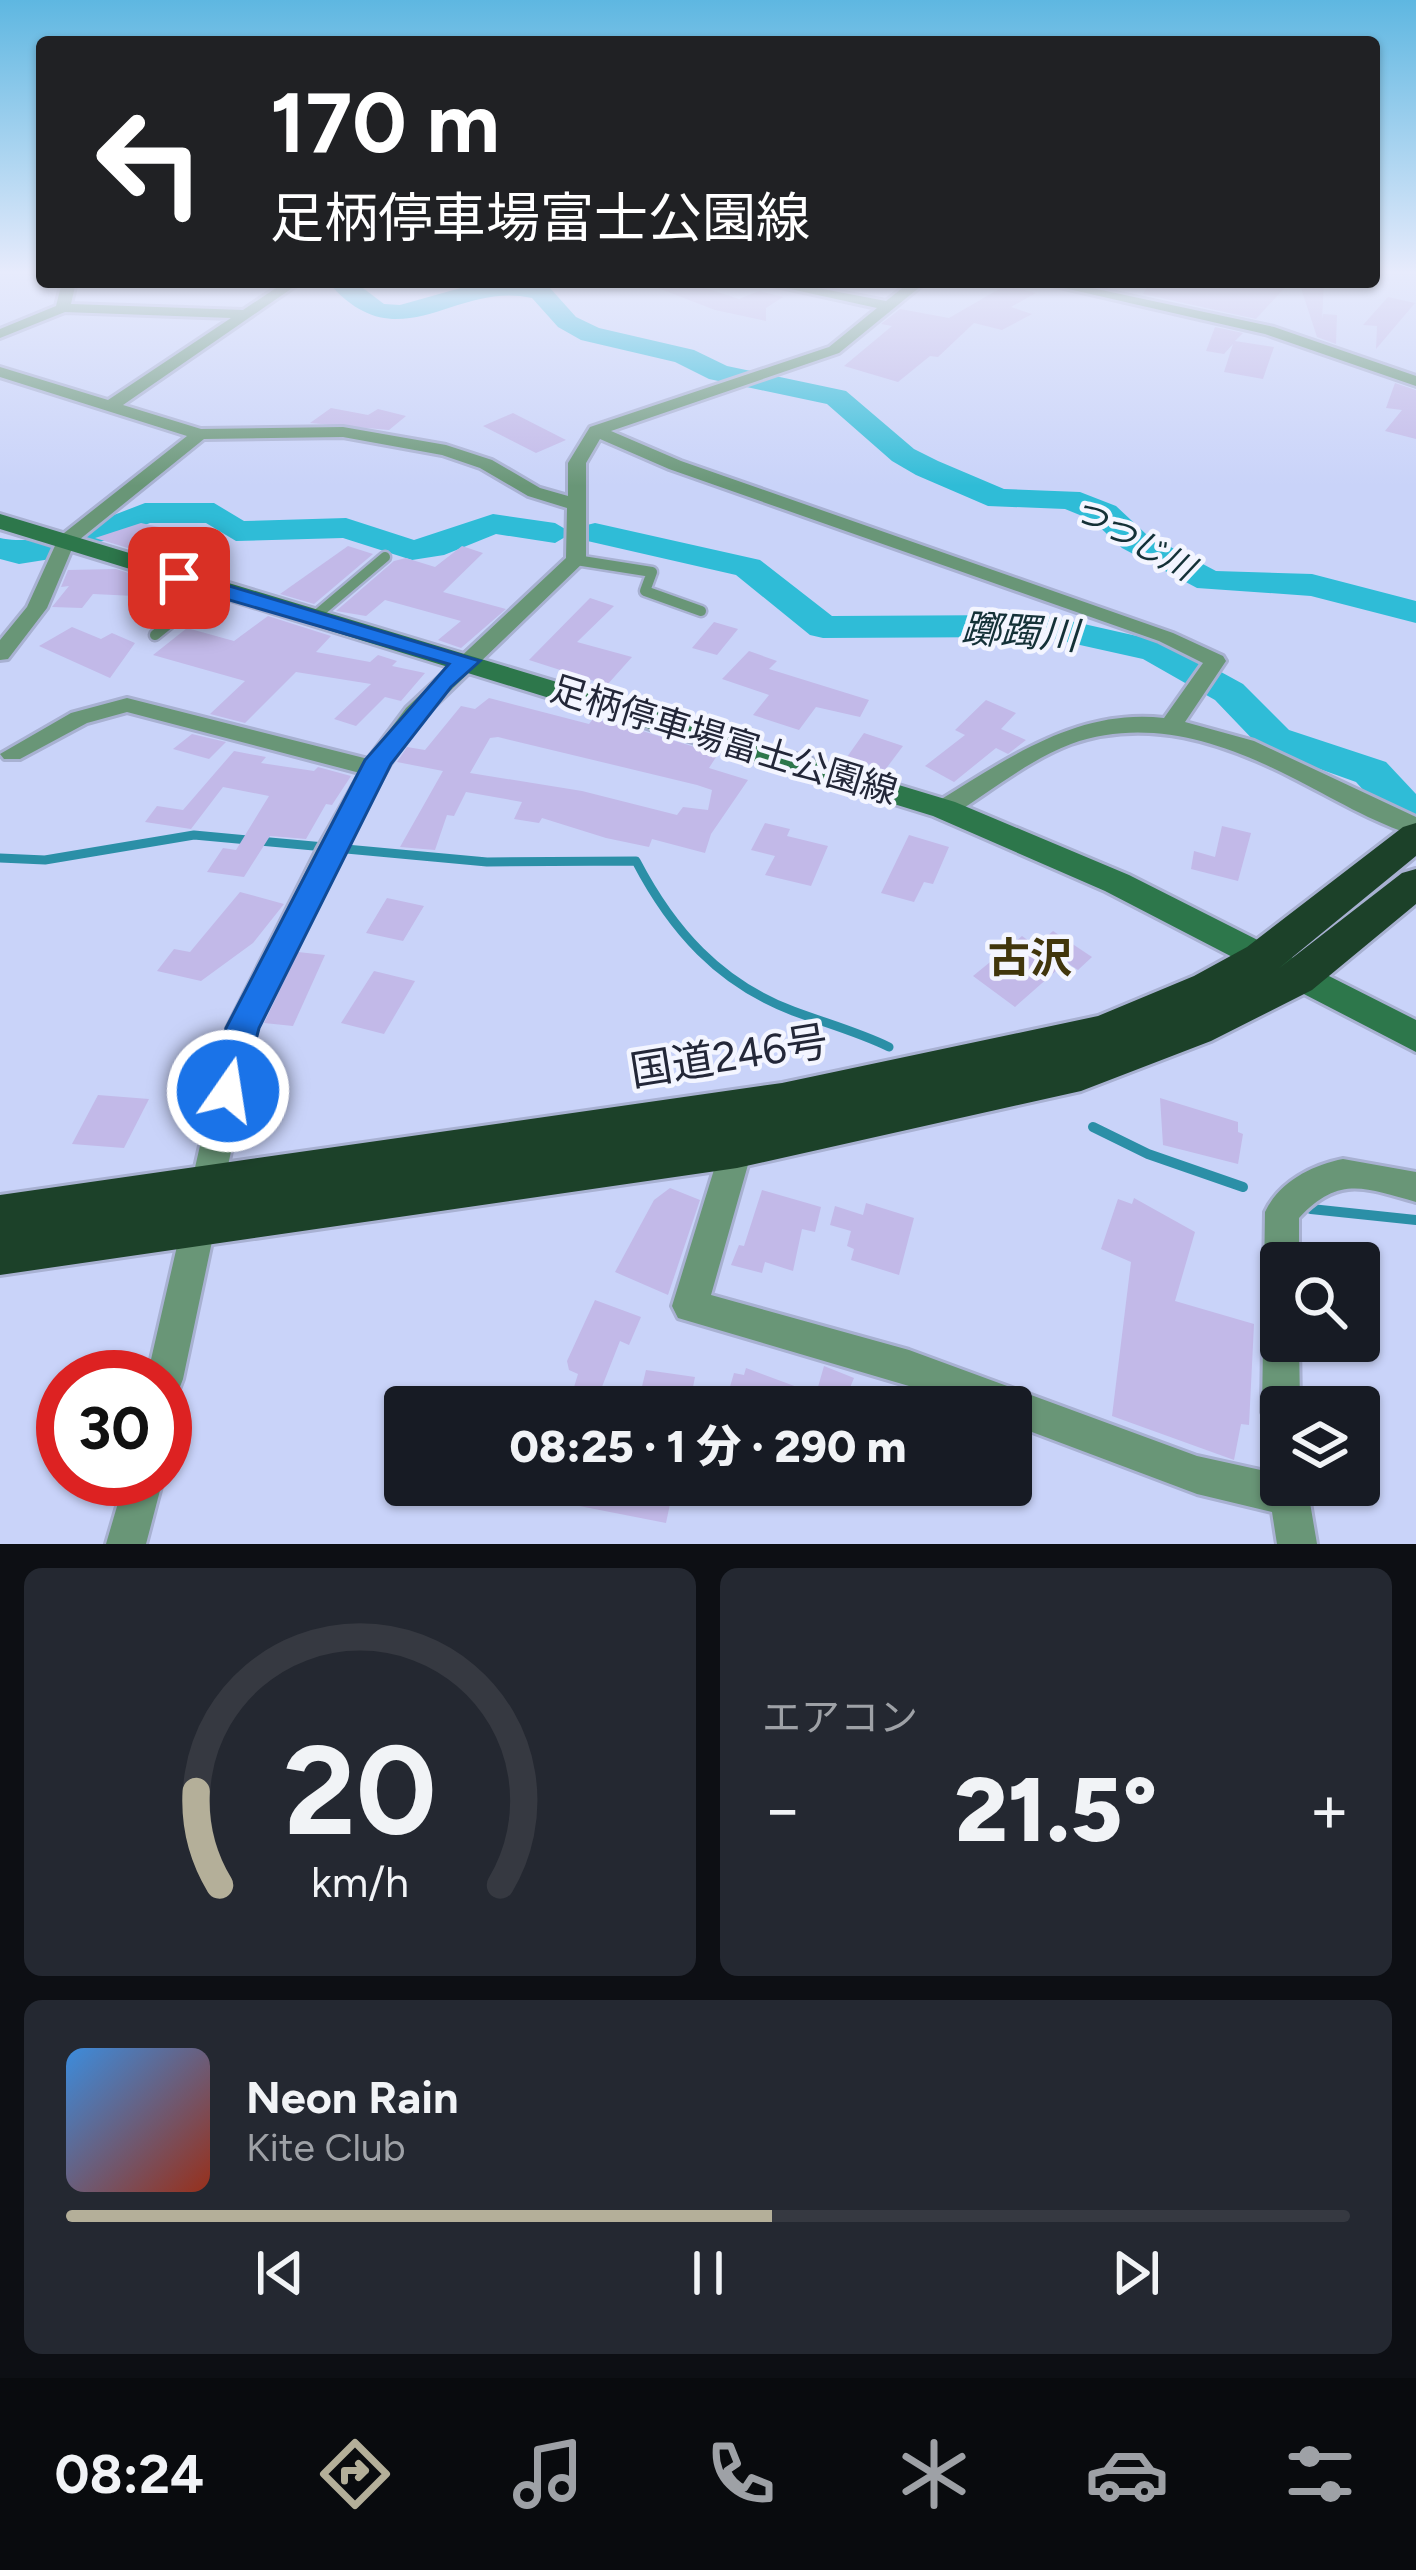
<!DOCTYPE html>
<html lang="ja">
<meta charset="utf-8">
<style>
:root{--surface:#171b24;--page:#242831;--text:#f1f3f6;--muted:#9ea1a6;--line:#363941;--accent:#b4af99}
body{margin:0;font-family:Figtree,"Noto Sans JP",sans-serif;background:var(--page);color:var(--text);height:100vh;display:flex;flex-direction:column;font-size:45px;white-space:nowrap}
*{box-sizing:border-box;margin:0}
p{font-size:39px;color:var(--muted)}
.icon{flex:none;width:66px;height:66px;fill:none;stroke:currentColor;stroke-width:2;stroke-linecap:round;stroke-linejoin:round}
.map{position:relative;height:1544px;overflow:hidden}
.sheet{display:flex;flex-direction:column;gap:24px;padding:24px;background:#0d0f14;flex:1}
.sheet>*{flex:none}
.top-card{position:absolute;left:36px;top:36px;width:1344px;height:252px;border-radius:12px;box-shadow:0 3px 9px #0004;background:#202124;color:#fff;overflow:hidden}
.tools{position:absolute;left:1260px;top:1242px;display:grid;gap:24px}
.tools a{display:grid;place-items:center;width:120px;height:120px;border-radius:12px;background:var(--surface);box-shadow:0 3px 9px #0004;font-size:60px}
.speed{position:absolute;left:36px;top:1350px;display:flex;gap:24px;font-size:60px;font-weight:700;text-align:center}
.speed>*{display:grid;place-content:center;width:156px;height:156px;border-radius:50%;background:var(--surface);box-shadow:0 3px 9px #0004;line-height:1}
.speed .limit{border:18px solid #d22;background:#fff;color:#111}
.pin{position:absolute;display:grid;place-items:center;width:102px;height:102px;color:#fff;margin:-51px;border-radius:24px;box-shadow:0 6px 18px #0006}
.me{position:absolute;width:132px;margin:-66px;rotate:13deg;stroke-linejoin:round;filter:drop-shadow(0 0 9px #0008)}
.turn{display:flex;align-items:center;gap:42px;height:252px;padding:0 36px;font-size:54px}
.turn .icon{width:156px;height:156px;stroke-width:2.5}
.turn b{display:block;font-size:84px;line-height:102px}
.big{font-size:90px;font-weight:800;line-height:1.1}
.sheet .widget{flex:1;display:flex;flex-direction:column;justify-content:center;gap:18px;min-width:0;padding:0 42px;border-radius:18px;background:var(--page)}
.sheet .dial{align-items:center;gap:0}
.dial svg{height:312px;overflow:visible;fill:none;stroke:var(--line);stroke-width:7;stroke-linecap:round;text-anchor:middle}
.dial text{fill:var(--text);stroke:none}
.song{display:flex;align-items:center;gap:36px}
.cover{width:144px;height:144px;border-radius:18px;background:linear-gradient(135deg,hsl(210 70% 55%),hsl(10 70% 35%))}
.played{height:12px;border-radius:6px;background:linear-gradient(90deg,var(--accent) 55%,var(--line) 55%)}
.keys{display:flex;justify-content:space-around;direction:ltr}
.heat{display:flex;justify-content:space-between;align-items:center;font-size:66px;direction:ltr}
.sheet .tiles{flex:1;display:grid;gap:24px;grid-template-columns:1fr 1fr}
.widget:last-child{grid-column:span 2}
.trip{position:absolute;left:384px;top:1386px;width:648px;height:120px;border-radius:12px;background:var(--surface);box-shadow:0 3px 9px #0004;font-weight:800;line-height:120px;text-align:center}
.tabs{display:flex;height:192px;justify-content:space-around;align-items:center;background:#090b0e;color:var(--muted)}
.tabs .icon{width:84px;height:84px}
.tabs .selected{color:var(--accent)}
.tabs b{font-size:54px;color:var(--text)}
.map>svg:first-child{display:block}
</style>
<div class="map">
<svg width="1416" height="1544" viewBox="0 0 1416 1544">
<rect width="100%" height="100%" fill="#c9d3f9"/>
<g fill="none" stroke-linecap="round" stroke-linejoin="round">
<path stroke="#2b8fa7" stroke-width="9" d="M0,858L45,860L194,835L487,862L636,861C672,930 719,983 793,1011C825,1023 858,1032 889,1047"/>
<g stroke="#2b8fa7" stroke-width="10">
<polyline points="1093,1127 1148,1154 1243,1187"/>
<polyline points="1311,1209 1416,1220"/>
</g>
<g fill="#2fbcd7" fill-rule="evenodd">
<path d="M328,282H355L384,304L400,305L482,282L550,288L576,317L599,328L694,350L727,366L846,391L914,449L938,461L1004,489L1080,492L1116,506L1146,534L1216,571L1312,574L1416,601V623L1311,596L1197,588L1122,548L1092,520L1065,509L988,506L916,475L892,461L827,404L709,379L675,362L581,340L558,327L532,298C454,280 399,365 328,282Z"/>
<polygon points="145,503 214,503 244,521 346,518 414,540 493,514 555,523 572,533 555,543 496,534 444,555 412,560 343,538 236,541 206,523 150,523 87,547 70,537 75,530"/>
<polygon points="595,523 760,560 832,616 1044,615 1168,643 1243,684 1289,730 1386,762 1416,794 1416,827 1387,816 1356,782 1261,748 1215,700 1143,659 1044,637 823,638 810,635 736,575 583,540 578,533 583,526"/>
<path d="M0,538C19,543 50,535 62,551L57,558L19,564L0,559Z"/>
</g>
</g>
<g fill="#c2b9e8" fill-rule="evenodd">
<polygon points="642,282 687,282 739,299 759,291 783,297 766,308 766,321 715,310"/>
<polygon points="1150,282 1290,282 1256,319 1143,294"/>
<polygon points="1299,282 1324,282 1322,319 1323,314 1337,315 1336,344 1317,337"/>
<polygon points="1006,285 1036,293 1011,307 1032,314 1002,330 974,323 938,357 930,356 898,382 844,366 892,326 881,324 900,309 949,318"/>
<polygon points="1388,297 1415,303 1376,349 1377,326 1363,325"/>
<polygon points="1215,327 1243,333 1235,341 1274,347 1263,379 1224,372 1233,344 1224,354 1206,351"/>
<polygon points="1395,383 1416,390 1416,439 1385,431 1402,410 1386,408"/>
<polygon points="331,408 368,415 378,409 406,416 389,430 310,423"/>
<polygon points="513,413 566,440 536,453 483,426"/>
<polygon points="141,523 208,538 177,563 95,538"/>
<polygon points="348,546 373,554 314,604 280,594"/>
<polygon points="462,546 483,553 443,592 506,609 461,648 438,640 461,621 385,600 366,616 336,611 394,561 406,558 435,567"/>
<polygon points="116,569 154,581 135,596 93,594 82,608 52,607 69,586 61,587 68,570"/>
<polygon points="590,598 614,606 577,642 632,657 607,685 529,660"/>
<polygon points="268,616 331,636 316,652 370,662 378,655 397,661 392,666 425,673 401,701 385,697 356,726 334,719 371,684 296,672 245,723 210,714 245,681 153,655 187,628 234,641"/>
<polygon points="714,622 738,629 717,655 692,648"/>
<polygon points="72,627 101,639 112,633 135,643 110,678 39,646"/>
<polygon points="749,651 777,661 769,669 869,700 860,717 816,707 799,730 753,715 769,695 722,679"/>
<path d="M489,698L589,724L593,719L629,727L718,754L709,768L748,780L711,834L705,853L652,839L649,847L606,838L542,818L539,823L514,819L522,802L466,792L454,816L447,815L435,850L400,847L443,771L397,762L407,747L425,750L461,706L475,709ZM498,737L697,785L712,790L708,810L683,807L677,815L582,791L470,773L490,738Z"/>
<polygon points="986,700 1016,713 1001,729 1026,740 1008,754 996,748 954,782 925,766 965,735 955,730"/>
<polygon points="864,733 903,746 885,770 847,757"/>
<polygon points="192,734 226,742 209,759 173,749"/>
<polygon points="234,751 266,757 261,763 314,771 318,767 351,776 332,805 326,804 306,839 270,836 244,877 207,872 223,848 236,850 269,796 223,787 191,829 145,822 157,806 183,810"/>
<polygon points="765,823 790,829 787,836 828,846 811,886 765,875 775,856 751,850"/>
<polygon points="1222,826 1251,833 1238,881 1191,869 1194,851 1215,857"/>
<polygon points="909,835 949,847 933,884 924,882 914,902 881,893"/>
<polygon points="240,892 284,904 253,943 201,981 157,971 174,949 190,952"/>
<polygon points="387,898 424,906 403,941 366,933"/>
<polygon points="1053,931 1092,957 1078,970 1066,962 1015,1007 973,976 1022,936 1036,946"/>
<polygon points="298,952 325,955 293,1026 264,1023"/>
<polygon points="374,971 415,981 384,1034 341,1023"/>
<polygon points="98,1095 149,1099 124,1148 72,1144"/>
<polygon points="1160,1098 1238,1122 1238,1132 1243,1134 1238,1164 1163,1145"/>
<polygon points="670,1188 700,1200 668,1295 615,1272 654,1200"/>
<polygon points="762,1190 821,1207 815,1232 802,1229 793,1271 765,1262 762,1273 731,1265 739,1245 744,1246"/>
<polygon points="1134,1198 1195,1232 1175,1301 1254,1324 1249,1425 1241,1424 1234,1460 1112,1416 1131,1262 1101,1249 1118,1199 1132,1204"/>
<polygon points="866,1203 914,1218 899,1275 851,1260 854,1249 847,1246 851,1231 830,1225 835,1206 863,1215"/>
<polygon points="595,1300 641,1317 629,1345 620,1341 594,1407 568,1407 578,1374 569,1370 567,1361"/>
<polygon points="824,1366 854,1378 842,1407 724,1407 734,1373 744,1375 746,1368 816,1394"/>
<polygon points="646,1370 695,1377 689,1407 637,1407"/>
<polygon points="519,1485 674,1485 666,1523 518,1494"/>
</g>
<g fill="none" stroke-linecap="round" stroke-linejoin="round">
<g stroke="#a8b1d2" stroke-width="15">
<g id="lane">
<polyline points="576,560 652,572 645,591 701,611"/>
<polyline points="314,617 385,557"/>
<polyline points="155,635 213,588"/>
</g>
</g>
<g stroke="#a8b1d2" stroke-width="6">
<g id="street">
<path d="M62,282H76L71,304L243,310L285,282H301L123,405L201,429L343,427L446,445L492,460L540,488L568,496V463L590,427L829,347L877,308L758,282H786L886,301L910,282H926L839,353L611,431L681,461L1173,633L1223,656L1226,661L1185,722L1254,741L1416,817V836C1373,823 1331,797 1291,777C1222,742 1147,717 1071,744C1029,760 991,791 953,815H935L932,809L935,803C1006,760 1076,708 1164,718L1203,663L1159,641L669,469L600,439L586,463V560L422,718L390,764L343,849L257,1028L183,1379L178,1392L165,1397V1377H147L227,1028L317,849L360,773L127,712L87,723L20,759H4L0,754L71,713L127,698L368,759L406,708L566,558L567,508L528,496L480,468L442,455L343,437L204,439L74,544L47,608L8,659L0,660V640L27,607L59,537L187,436L0,377V367L108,400L231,318L65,312L0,338V329L56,306Z"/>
<polygon points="1038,282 1064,282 1274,327 1416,376 1416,386 1265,334"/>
<polygon points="737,1133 748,1137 753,1147 711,1295 909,1350 1197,1456 1274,1473 1281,1469 1281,1485 1307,1485 1317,1544 1277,1544 1272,1512 1197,1494 1011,1424 1011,1407 965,1407 909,1386 678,1318 672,1306 721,1147 726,1137"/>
<path d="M1343,1159L1416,1172V1202C1365,1188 1339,1175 1299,1218V1263H1281V1341H1299L1300,1407H1281V1431L1268,1425L1262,1412L1265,1212C1279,1182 1312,1165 1343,1159Z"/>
<polygon points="125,1479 163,1479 146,1544 106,1544"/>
</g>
</g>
<g stroke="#a8b1d2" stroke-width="6">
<polygon id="secondary" points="0,514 955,802 1129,875 1416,1020 1416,1052 1105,891 933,816 0,529"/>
</g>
<g stroke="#a8b1d2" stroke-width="6">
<polygon id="highway" points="1416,823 1416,856 1278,969 1402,873 1416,869 1416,904 1312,990 1211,1041 1081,1091 737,1168 0,1275 0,1195 782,1083 1098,1016 1194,976 1247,947 1403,827"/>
</g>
<use href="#lane" stroke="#699677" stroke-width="10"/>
<use href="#street" fill="#699677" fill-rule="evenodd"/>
<use href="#secondary" fill="#2d774b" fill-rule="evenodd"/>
<use href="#highway" fill="#1c4129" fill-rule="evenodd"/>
</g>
<linearGradient id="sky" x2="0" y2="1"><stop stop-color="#5eb7e1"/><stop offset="0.56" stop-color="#e7ebfc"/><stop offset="1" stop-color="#e7ebfc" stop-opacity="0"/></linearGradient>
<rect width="1416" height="486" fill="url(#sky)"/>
<polygon fill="#1a73e8" stroke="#114b97" stroke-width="3" points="179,571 480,661 451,687 391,764 259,1028 240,1101 228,1106 216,1101 211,1091 226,1028 365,760 449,664 171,583 167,578"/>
<g text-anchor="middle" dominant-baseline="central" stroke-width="9" stroke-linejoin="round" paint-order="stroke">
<g font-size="33" font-style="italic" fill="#143137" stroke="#f3f5ff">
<text transform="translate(1134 539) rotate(29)">つつじ川</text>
</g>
<g font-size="36" fill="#232738" stroke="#f3f5ff">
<text transform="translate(724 740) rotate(17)">足柄停車場富士公園線</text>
</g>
<g font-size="39" font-style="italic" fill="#143137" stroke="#f3f5ff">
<text transform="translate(1020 632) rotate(4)">躑躅川</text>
</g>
<g font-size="42" font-weight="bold" fill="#41360c" stroke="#f3f5ff">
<text x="1030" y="958">古沢</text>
</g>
<g font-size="42" fill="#232738" stroke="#f3f5ff">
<text transform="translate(729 1056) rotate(-9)">国道246号</text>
</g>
</g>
</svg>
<div class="tools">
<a><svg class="icon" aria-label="search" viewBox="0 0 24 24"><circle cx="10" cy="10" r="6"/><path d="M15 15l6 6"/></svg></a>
<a><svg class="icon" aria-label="layers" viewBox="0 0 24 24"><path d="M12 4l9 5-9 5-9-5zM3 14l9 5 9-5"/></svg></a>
</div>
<div class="speed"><div class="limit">30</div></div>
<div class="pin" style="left:179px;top:578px;background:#d93025"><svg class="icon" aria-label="arrive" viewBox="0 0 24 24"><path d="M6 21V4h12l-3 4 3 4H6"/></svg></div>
<svg class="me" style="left:228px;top:1091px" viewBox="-20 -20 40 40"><circle r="17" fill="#1a73e8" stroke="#fff" stroke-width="3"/><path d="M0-11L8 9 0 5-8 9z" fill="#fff"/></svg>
<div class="trip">08:25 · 1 分 · 290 m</div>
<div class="top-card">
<div class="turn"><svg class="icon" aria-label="left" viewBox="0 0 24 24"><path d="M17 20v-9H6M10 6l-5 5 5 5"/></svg><div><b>170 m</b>足柄停車場富士公園線</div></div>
</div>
</div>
<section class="sheet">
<div class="tiles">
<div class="widget dial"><svg viewBox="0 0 100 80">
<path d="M14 69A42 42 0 1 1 86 69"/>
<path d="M14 69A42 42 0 0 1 8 45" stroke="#b4af99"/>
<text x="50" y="56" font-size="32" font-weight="700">20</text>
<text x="50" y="72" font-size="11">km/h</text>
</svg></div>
<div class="widget"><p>エアコン</p>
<div class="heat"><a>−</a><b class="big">21.5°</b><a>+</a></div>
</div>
<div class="widget">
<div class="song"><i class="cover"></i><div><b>Neon Rain</b><p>Kite Club</p></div></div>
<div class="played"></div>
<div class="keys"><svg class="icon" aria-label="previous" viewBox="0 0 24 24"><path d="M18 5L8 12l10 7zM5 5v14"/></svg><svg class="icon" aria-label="pause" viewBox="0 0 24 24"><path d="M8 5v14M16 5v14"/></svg><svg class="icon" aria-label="next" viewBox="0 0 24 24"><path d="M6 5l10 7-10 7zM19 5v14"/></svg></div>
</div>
</div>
</section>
<nav class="tabs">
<b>08:24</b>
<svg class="icon selected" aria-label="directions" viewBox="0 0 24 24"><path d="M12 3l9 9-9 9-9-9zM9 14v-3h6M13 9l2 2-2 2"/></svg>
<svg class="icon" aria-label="music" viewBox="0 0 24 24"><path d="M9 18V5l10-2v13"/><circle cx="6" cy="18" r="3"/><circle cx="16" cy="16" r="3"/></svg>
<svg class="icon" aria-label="phone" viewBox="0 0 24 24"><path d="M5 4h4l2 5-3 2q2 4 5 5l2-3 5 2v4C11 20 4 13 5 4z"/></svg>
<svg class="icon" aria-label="climate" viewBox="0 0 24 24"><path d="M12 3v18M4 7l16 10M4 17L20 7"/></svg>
<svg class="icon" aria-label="car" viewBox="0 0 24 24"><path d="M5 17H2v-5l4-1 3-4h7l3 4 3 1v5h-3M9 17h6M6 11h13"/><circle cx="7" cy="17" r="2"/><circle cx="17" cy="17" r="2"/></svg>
<svg class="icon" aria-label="filters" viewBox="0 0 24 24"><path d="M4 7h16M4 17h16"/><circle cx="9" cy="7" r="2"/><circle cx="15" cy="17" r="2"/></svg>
</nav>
